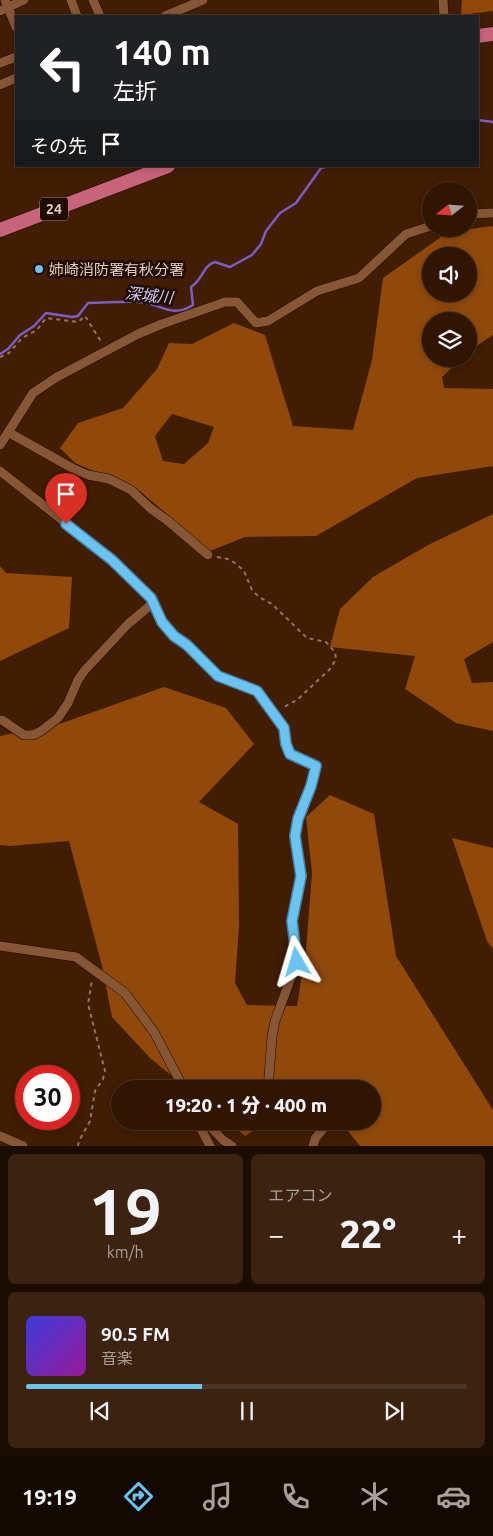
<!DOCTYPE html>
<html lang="ja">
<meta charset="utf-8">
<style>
:root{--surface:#301602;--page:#3c2311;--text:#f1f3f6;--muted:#a89f99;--line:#4b3524;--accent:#6bc3f2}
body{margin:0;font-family:Ubuntu,"Noto Sans JP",sans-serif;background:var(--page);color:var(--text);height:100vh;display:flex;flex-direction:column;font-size:19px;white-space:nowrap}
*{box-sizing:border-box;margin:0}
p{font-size:16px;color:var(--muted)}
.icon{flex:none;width:28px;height:28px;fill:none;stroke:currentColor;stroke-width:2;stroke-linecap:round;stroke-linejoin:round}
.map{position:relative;height:1146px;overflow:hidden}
.details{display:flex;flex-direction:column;gap:8px;padding:8px;background:#1a0c01;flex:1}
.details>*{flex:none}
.top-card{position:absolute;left:15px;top:15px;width:464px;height:152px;border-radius:0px;box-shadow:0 2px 8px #0003,0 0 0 1px var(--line);background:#202124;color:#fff;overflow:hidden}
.needle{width:32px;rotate:253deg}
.tools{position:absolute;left:422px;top:182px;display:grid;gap:10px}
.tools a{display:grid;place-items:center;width:55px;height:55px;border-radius:50%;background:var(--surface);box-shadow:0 2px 8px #0003,0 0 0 1px var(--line);font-size:25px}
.speed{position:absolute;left:15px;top:1065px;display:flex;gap:10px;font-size:25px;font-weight:700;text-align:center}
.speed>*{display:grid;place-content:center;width:65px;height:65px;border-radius:50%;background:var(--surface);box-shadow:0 2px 8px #0003,0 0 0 1px var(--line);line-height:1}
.speed .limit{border:8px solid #d22;background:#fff;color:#111}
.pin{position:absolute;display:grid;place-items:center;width:42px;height:42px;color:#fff;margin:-51px -21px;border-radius:50% 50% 50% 0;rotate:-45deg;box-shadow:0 0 5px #0007}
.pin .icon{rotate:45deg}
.me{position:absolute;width:55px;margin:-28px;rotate:353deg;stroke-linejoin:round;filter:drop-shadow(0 0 4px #0008)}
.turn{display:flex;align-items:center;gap:18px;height:105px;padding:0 15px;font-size:22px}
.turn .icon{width:65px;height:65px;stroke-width:2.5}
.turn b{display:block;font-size:35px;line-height:42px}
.then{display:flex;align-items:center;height:48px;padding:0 15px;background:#0003;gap:10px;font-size:19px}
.big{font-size:38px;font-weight:800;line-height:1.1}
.details .card{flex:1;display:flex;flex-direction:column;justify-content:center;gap:8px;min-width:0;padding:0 18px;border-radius:8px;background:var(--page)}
.details .dial{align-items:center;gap:0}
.dial b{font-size:65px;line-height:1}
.song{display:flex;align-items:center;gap:15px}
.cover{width:60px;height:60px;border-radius:8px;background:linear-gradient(135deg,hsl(240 70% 55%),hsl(300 70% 35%))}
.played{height:5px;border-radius:2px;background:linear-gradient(90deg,var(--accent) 40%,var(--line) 40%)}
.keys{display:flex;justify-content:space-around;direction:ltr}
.heat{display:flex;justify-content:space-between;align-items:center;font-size:28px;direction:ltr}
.details .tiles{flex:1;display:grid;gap:8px;grid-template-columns:1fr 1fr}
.card:last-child{grid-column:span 2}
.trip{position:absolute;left:111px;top:1080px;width:270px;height:50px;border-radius:25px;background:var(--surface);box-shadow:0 2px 8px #0003,0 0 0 1px var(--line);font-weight:800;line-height:50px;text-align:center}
.dock{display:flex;height:80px;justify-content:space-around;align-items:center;background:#130901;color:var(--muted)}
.dock .icon{width:35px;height:35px}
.dock .on{color:var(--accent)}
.dock b{font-size:22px;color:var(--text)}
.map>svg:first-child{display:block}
</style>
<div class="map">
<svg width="493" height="1146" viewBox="0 0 493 1146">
<rect width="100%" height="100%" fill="#401d03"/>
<g fill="#90490b" fill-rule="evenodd">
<polygon points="462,0 493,0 493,11 461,15"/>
<path d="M493,226V335L469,351V321H431V359H461L442,377L444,388L493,389V466L417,478L316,536L245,537L210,551L141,492L75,463L60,448L78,423L123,408L157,369L169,343L192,344L234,323L265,335L293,426L353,430L372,360L383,278L448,232ZM431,256H469V294H431ZM172,414L214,427L208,443L184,464L163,461L155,436Z"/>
<polygon points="493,514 493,642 464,659 472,683 493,682 493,731 456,723 405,689 415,656 330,647 340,609 373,577 428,545"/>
<polygon points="0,566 6,573 72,577 69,628 0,661"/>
<polygon points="164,687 226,708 254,744 199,802 238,824 239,926 235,983 247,1005 297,1006 306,950 312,873 306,817 330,795 374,814 396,956 493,1110 493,1146 360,1146 340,1121 372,1121 372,1089 188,1089 150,1058 112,1017 102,966 69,841 10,846 0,845 0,736 62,723"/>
<polygon points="452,838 493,848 493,949 487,941"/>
<polygon points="228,1121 267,1121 245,1136"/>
</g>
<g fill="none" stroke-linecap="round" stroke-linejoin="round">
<g stroke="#795fc0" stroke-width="2.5">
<polyline points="478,120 493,122"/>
<path d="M0,354L8,349L20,335L34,326L46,313L72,317L78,316L88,303C105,303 123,301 140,302C160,303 171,319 193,305L191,287C203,280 202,266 215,262L230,267L252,255L261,244L266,231L280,213L296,203L321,168L328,166"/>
</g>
<g stroke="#200900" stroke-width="10">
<g id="minor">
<polyline points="5,0 16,27"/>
<polyline points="71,0 77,16"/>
<polyline points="93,0 100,16"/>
<polyline points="443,0 444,16"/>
<polyline points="0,11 24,0"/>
<polyline points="165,16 203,0"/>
<polyline points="0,63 16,57"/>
<polyline points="0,85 16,78"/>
<polyline points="469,214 493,213"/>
<polyline points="8,432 72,468 88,475 109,479 131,490 150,508 168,521 208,555"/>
<polyline points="0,445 33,393 57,377 138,334 162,324 225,302 237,302 256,323 268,321 317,291 359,278 406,234 431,226"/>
<polyline points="0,471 113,560 151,598 162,622 174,636 187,645 218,677 257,691 284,728 286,744 290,754 315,766 311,786 298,819 295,836 301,876 292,921 297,961 275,1021 272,1037 268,1089"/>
<polyline points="2,720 24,735 33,735 41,731 58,718 68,703 78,680 85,670 128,624 153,603"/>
<polyline points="0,946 76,957 125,993 154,1032 184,1089"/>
<polyline points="183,1088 202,1087 204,1089"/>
<polyline points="197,1121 210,1146"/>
<polyline points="205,1121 223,1140 232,1146"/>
<polyline points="0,1136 23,1146"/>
<polyline points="313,1146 315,1139 329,1121"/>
</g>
</g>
<g stroke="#200900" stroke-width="15">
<g id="primary">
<polyline points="478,36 493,34"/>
<polyline points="0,230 168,166"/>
</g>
</g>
<g stroke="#94745e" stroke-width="2" stroke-dasharray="4 4" stroke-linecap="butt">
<polyline points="0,357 9,353 22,338 37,330 46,318 78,322 85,316 102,343"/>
<polyline points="217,557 228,559 235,563 244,571 252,590 259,597 272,604 307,638 326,642 335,652 336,659 330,669 297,700 282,708"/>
<polyline points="78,1146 79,1141 90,1121 95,1091 103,1079 105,1071 88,1004 92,980"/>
</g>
<use href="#minor" stroke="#875635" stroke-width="9"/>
<use href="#primary" stroke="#c8637c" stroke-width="14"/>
</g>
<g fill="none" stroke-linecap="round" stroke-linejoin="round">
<g stroke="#467f9d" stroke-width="12">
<polyline id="route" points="66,524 112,560 151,598 162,622 174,636 187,645 218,676 257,691 284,728 286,744 290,754 316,766 311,786 298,819 295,836 301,876 292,921 297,962"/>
</g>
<use href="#route" stroke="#6bc3f2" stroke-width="9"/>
</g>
<circle fill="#6bc3f2" stroke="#1e0b01" stroke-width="2" cx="39" cy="269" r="5"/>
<g text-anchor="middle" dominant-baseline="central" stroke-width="5" stroke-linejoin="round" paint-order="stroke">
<rect fill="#1e0b01" stroke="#ac9383" stroke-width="1" x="40" y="197.5" width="28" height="23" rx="4"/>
<g font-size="14" font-weight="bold" fill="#e9cdbb">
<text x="54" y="209">24</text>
</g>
<g font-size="15" fill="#e9cdbb" stroke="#1e0b01" text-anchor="start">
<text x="49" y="269">姉崎消防署有秋分署</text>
</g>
<g font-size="16" font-style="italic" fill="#d0c7fa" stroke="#1e0b01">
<text transform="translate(149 295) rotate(6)">深城川</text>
</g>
</g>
</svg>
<div class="tools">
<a><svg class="needle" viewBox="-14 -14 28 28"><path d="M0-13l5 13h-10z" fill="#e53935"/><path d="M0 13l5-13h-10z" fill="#a89f99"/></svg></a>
<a><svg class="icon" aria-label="sound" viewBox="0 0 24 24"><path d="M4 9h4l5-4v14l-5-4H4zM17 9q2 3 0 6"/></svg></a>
<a><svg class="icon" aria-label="layers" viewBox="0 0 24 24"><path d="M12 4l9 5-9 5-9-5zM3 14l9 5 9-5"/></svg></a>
</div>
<div class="speed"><div class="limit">30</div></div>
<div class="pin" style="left:66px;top:524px;background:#d93025"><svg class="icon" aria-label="arrive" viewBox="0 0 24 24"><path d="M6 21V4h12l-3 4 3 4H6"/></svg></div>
<svg class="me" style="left:297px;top:962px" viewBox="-20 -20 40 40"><path d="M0-17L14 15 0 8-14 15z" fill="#6bc3f2" stroke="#fff" stroke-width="4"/></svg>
<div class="trip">19:20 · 1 分 · 400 m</div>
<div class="top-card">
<div class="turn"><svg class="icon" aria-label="left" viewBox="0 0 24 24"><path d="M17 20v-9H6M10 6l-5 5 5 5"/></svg><div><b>140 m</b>左折</div></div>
<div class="then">その先<svg class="icon" aria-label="arrive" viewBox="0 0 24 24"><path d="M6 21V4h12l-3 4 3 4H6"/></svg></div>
</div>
</div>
<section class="details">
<div class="tiles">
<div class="card dial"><b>19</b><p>km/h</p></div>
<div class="card"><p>エアコン</p>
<div class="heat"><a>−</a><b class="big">22°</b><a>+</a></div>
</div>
<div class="card">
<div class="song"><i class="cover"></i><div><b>90.5 FM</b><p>音楽</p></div></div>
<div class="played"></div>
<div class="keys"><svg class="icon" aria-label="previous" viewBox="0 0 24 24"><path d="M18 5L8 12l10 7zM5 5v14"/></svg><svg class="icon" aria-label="pause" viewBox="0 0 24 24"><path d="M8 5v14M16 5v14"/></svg><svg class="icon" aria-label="next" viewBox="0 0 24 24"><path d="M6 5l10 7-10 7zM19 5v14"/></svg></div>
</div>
</div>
</section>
<nav class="dock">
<b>19:19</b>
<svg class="icon on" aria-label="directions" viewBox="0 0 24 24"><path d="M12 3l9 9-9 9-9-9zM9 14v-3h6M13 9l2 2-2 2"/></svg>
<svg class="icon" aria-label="music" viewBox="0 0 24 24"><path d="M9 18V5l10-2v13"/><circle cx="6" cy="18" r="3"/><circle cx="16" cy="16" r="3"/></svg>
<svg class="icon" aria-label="phone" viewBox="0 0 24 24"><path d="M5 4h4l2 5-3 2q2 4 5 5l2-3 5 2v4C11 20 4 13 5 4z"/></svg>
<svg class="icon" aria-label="climate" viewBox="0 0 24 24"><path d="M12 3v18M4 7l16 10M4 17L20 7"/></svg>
<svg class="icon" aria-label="car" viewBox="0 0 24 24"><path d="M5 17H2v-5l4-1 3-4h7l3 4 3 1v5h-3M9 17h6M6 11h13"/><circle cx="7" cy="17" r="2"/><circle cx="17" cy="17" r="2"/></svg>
</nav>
